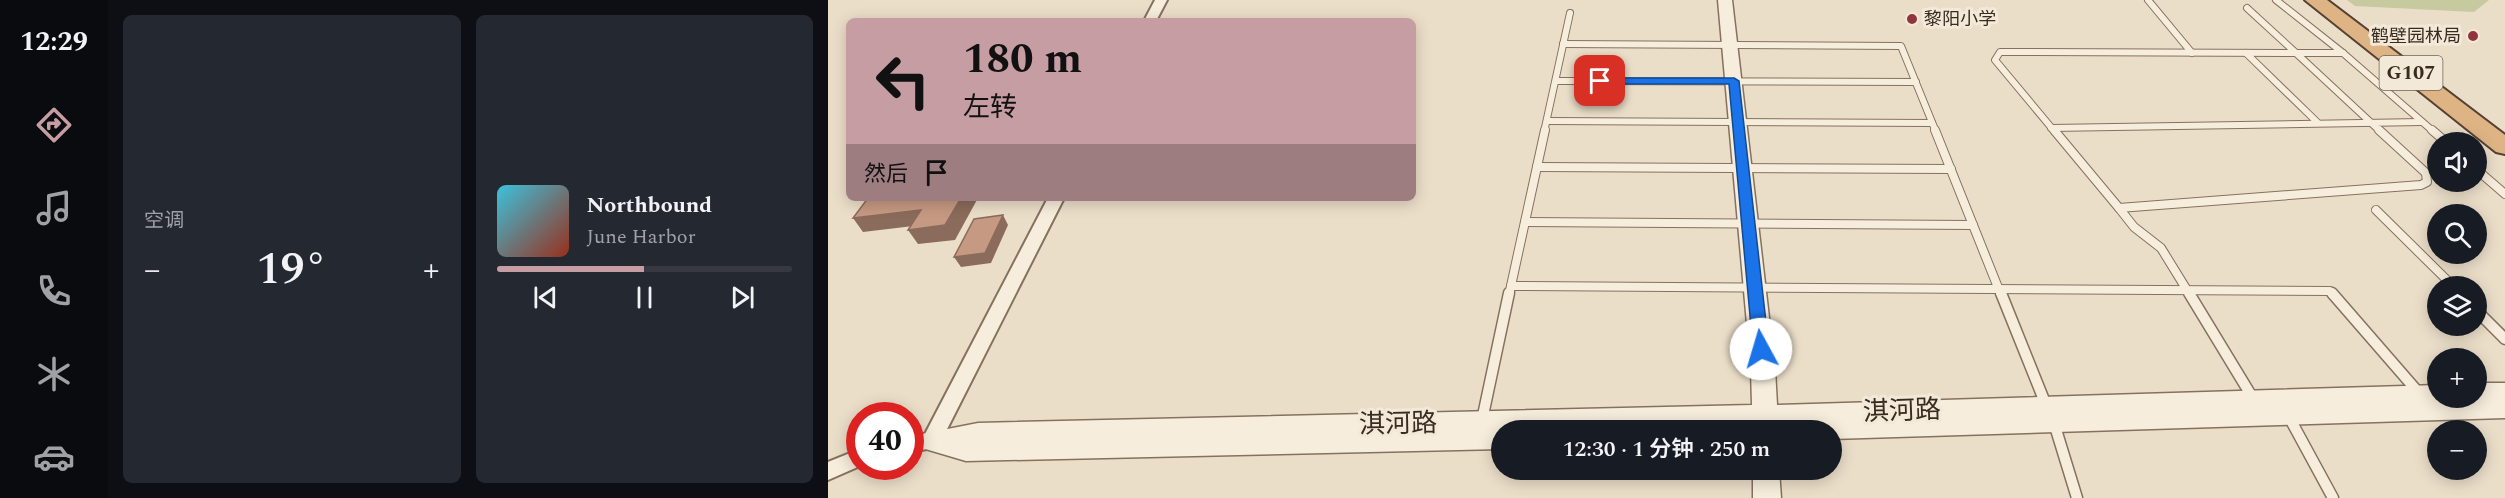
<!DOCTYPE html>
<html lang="zh">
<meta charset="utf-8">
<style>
:root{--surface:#171b24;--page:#242831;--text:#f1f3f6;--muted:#9ea1a6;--line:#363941;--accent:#c69da2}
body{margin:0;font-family:Spectral,"Noto Sans SC",serif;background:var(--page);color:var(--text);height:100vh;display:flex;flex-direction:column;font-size:22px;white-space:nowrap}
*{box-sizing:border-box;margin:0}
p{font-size:20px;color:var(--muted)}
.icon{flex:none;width:33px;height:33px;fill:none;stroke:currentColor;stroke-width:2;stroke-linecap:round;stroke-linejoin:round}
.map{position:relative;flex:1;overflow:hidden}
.details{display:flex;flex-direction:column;gap:15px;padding:15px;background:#0d0f14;width:720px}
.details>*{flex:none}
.banner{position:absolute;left:18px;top:18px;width:570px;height:183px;border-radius:9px;box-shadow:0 3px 15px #0003;background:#c69da2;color:#111;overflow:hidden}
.buttons{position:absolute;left:1599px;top:132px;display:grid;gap:12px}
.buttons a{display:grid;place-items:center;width:60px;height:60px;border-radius:50%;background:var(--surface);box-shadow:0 3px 15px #0003;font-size:30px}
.speed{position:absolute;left:18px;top:402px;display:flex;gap:12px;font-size:30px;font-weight:700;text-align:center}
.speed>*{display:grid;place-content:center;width:78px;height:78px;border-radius:50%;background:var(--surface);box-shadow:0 3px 15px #0003;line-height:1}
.speed .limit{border:9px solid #d22;background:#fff;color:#111}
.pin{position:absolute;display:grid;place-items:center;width:51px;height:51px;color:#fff;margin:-26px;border-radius:12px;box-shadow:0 3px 9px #0006}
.me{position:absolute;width:66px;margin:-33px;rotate:354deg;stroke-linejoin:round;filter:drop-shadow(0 0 4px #0008)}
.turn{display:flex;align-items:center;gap:21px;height:126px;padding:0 18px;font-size:27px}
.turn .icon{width:78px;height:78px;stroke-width:2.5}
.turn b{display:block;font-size:42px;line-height:51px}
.then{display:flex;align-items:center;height:57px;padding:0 18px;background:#0003;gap:12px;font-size:22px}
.big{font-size:45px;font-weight:600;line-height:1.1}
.details .widget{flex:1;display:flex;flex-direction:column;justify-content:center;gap:9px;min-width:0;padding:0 21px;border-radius:9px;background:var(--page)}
.song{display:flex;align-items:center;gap:18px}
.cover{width:72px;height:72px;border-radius:9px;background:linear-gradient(135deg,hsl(190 70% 55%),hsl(10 70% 35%))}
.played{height:6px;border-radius:3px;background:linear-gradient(90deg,var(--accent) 50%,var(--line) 50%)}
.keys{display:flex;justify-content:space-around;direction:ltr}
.heat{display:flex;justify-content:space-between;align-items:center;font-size:33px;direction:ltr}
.details .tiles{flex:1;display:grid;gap:15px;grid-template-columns:repeat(2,1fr)}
.trip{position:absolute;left:663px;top:420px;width:351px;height:60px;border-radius:30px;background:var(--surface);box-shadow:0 3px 15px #0003;font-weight:600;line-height:60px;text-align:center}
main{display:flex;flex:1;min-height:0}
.menu{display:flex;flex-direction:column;width:108px;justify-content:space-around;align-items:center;background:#090b0e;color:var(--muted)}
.menu .icon{width:42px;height:42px}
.menu .current{color:var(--accent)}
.menu b{font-size:27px;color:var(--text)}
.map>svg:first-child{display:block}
</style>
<main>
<nav class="menu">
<b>12:29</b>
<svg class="icon current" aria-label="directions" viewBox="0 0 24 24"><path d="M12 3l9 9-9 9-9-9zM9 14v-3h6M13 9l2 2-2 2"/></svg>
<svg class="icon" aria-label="music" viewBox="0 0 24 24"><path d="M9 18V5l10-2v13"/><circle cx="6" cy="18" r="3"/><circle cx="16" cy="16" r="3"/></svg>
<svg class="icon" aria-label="phone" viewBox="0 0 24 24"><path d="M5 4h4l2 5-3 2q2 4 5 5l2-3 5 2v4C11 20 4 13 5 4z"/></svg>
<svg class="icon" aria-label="climate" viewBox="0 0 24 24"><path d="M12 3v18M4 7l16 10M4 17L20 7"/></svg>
<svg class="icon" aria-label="car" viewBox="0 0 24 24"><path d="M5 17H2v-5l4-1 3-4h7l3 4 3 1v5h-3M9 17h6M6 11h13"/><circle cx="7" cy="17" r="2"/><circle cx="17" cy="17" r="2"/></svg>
</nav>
<section class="details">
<div class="tiles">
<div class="widget"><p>空调</p>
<div class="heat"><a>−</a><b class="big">19°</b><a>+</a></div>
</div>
<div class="widget">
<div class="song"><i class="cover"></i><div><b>Northbound</b><p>June Harbor</p></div></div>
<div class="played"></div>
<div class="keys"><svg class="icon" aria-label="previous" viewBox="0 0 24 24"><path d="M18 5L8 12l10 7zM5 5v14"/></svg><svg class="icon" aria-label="pause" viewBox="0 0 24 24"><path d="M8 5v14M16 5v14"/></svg><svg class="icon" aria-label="next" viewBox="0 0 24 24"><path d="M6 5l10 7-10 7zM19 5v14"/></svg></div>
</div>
</div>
</section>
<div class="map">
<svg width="1677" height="498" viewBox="0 0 1677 498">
<rect width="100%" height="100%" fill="#ebdec9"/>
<polygon fill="#c7c99e" points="1519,0 1661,0 1646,12 1527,6"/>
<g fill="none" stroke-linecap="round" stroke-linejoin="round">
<g stroke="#86715f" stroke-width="8">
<g id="service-far2">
<polyline points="1320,0 1364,53"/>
<polyline points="1448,0 1515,53 1606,132"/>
<polyline points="1419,8 1468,53"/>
<polyline points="735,44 1073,46 1108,132"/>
<polyline points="1418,53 1489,122"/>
<polyline points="1468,53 1515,53"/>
<polyline points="1468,53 1553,132"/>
<polyline points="728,81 1088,82"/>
<polyline points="719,121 1104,123"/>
<polyline points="1223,128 1594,122"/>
<polyline points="716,132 742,13"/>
<polyline points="1227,132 1167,60 1172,52 1468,53"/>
</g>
</g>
<g stroke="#86715f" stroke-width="10">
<g id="service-far1">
<polyline points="1107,130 1173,295"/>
<polyline points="1226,130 1291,208 1593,185 1599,182 1598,173 1551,130"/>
<polyline points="1604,130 1618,142"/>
<polyline points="709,167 1123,169"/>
<polyline points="1648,169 1677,194"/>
<polyline points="1291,208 1306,227 1333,248 1362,295"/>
<polyline points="1548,210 1625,286"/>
<polyline points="697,222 1145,225"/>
<polyline points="683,286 1502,291 1505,295"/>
<polyline points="681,295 717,130"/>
</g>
</g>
<g stroke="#86715f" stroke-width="13">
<g id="service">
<polyline points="1173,293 1218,405"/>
<polyline points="1361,293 1426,400"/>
<polyline points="1504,293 1590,392"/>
<polyline points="1648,310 1677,339"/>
<polyline points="1461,417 1505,498"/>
<polyline points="654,420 681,293"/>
<polyline points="1226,423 1249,498"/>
</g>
</g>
<g stroke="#86715f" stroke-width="4">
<g id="minor">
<polygon points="327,0 339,0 328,21 316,21"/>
<polygon points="220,198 236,198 110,447 82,452 82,436 97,434"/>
<polygon points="32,449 32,466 0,480 0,462"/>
</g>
</g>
<g stroke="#86715f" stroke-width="3">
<g id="tertiary">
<polygon points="890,0 904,0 947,369 949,405 1610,385 1610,398 1621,398 1619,400 1648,398 1648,383 1677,383 1677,418 1004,439 1004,430 924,430 924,425 674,430 674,449 138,461 94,448 90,441 94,434 150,423 924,405 923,369"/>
<polygon points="925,470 951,470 953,498 925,498"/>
</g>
</g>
<g stroke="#554033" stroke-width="4">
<polygon id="trunk" points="1477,0 1499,0 1677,135 1677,154 1668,152"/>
</g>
<use href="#service-far2" stroke="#f7eddc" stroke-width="6"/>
<use href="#service-far1" stroke="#f7eddc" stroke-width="8"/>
<use href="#service" stroke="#f7eddc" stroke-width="10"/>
<use href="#minor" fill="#f7eddc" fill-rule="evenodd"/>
<use href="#tertiary" fill="#f7eddc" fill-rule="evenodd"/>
<use href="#trunk" fill="#dfb484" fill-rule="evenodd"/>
</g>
<g fill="#8b6b5b">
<polygon points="133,198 150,198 127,240 90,244 80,230"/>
<polygon points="93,210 102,224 35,232 25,218"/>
<polygon points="175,215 180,225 163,263 133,267 126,257"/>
</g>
<g fill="#c69982" stroke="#8b6b5b" stroke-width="1.5">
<polygon points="40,198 133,198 117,225 80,230 93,210 25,218"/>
<polygon points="175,215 157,253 126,257 146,219"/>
</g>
<polygon fill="#1a73e8" stroke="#114b97" stroke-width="1.5" points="906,78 911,81 941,349 933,354 925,349 901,84 772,84 767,81 772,78"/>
<g fill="#91343c" stroke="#f3e9d8" stroke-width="2">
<circle cx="1084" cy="19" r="6"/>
<circle cx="1645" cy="36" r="6"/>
</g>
<g text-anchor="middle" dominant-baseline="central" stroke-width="6" stroke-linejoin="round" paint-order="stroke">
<g font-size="18" fill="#382b21" stroke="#f3e9d8" text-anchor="start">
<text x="1096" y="19">黎阳小学</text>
<text x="1633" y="36" text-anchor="end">鹤壁园林局</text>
</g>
<rect fill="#f3e9d8" stroke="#706458" stroke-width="1.5" x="1551.5" y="56" width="63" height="34" rx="4.5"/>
<g font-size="20" font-weight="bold" fill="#382b21">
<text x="1583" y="73">G107</text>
</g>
<g font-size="26" fill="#382b21" stroke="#f3e9d8">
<text transform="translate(1074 411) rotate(-2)">淇河路</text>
<text transform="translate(570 424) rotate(-1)">淇河路</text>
</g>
</g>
</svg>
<div class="buttons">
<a><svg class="icon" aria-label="sound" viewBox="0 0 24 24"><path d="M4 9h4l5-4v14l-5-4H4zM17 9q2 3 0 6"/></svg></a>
<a><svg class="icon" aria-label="search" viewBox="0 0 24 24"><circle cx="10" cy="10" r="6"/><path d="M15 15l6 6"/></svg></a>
<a><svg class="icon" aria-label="layers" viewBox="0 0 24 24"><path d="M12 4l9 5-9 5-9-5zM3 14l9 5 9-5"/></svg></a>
<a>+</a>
<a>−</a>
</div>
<div class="speed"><div class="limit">40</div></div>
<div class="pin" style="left:772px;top:81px;background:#d93025"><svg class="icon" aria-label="arrive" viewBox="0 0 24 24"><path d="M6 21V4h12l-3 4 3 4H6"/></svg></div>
<svg class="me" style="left:933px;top:349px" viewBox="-20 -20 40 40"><circle r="19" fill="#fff"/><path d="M0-13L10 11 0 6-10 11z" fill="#1a73e8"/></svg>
<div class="trip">12:30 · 1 分钟 · 250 m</div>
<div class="banner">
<div class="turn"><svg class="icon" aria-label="left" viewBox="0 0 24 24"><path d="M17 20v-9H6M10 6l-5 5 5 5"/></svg><div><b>180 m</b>左转</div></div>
<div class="then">然后<svg class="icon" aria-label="arrive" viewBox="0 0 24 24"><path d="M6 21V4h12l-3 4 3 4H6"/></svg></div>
</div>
</div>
</main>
